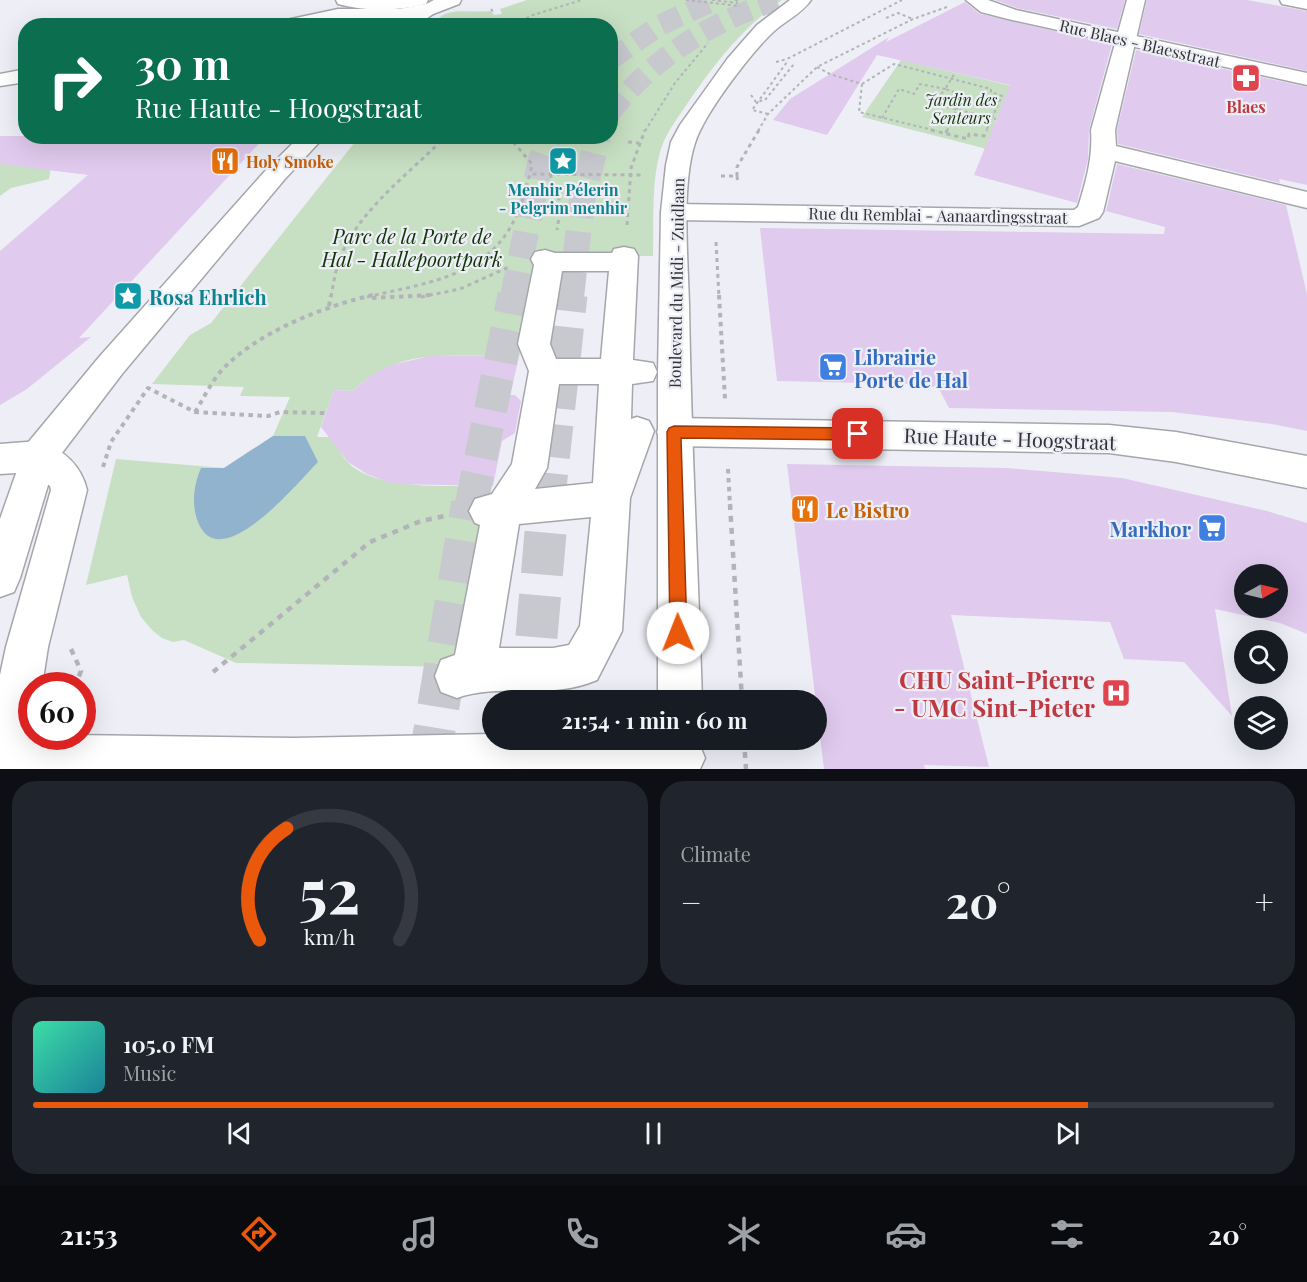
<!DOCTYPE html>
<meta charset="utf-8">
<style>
:root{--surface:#171b24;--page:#20242c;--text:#f1f3f6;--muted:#9ea1a6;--line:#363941;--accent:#ea580c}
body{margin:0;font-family:"Playfair Display",serif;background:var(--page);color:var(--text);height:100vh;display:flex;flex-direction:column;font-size:22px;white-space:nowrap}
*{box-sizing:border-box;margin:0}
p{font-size:20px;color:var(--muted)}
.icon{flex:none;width:33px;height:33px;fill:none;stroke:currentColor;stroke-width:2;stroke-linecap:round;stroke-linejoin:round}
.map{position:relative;height:769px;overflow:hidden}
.panel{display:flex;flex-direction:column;gap:12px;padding:12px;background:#0d0f14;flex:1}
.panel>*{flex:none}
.top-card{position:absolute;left:18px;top:18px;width:600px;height:126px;border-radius:24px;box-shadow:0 6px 24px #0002;background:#0b6e4f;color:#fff;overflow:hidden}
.needle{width:39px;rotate:82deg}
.fabs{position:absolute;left:1234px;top:564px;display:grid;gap:12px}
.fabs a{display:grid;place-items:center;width:54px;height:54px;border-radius:50%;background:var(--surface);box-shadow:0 6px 24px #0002;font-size:30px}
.speed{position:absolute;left:18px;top:672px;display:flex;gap:12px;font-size:30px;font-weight:700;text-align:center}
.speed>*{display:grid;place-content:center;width:78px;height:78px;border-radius:50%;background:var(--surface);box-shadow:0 6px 24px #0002;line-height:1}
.speed .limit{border:9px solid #d22;background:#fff;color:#111}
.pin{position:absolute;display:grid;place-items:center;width:51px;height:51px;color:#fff;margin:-26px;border-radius:12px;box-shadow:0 3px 9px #0006}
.me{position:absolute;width:66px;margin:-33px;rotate:359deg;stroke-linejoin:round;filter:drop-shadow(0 0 4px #0008)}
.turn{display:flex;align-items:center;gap:21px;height:126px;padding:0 18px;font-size:27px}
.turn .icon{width:78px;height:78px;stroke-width:2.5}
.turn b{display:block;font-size:42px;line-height:51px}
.big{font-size:45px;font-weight:700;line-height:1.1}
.panel .widget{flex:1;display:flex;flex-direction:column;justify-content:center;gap:9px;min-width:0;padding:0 21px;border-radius:24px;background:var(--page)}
.panel .dial{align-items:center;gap:0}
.dial svg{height:156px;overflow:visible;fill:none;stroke:var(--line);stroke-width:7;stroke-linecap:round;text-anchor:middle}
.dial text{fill:var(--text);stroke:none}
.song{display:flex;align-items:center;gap:18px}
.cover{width:72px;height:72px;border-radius:9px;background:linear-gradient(135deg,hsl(160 70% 55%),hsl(190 70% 35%))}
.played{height:6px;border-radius:3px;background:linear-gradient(90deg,var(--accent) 85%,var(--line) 85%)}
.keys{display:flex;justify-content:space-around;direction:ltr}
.heat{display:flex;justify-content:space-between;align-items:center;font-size:33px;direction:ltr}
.panel .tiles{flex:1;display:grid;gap:12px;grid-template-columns:1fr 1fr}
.widget:last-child{grid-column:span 2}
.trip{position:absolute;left:482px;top:690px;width:345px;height:60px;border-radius:30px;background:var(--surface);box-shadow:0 6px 24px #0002;font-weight:700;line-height:60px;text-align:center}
.menu{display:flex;height:96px;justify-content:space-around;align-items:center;background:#090b0e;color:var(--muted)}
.menu .icon{width:42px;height:42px}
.menu .selected{color:var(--accent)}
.menu b{font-size:27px;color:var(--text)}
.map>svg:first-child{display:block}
</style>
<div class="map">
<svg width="1307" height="769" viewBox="0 0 1307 769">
<rect width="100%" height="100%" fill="#eeeff6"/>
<g fill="#c7dfc2">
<path d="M527,0H782C742,28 714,64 687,104C677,119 665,134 660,152C651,185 654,223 653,256L552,255L538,274L519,357C459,356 399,345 353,391L334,390L317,437H337C340,495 448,485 487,486L453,667L236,663L184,640L173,642L162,638L152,630L141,617L132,597L127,575L86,585L116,459L224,468L273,436L290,397L240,396L244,387L152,384L190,335L211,323L359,137L610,136V26L432,25C447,4 469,14 491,11L494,15L502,14L500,9Z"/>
<polygon points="901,60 1012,86 996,119 987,149 862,117"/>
<polygon points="56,137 49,179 11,188 0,196 0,150"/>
</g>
<path fill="#91b3ce" d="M273,436H305L318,462C299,481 220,578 198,522C191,504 194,484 201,468H224Z"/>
<g fill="#e0caee" fill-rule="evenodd">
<polygon points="995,0 1125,0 1117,29 1017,8"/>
<polygon points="1147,0 1247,0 1307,11 1307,71 1139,34"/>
<polygon points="965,2 980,14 1112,44 1089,129 1088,159 1077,203 974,175 1010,85 877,55 827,135 773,120 790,99 889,37 886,42"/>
<polygon points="1136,50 1307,87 1307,185 1279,179 1280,183 1118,144 1117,130"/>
<polygon points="0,136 266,136 79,338 91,337 27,389 0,405 0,251 88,175 0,164"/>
<polygon points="1117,164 1286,205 1307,294 1307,431 1272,424 1172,412 949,408 938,387 912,384 777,381 760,228 1164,234 1165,227 1106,211"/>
<polygon points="435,355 519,357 510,395 515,395 521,401 515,433 502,441 493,486 393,484 367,474 348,462 321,427 334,390 353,391 370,376 391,365"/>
<path d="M787,464L1007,468L1122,478L1267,511L1307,523V634L1280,623L1215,609L1232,716L1184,662L1124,659L1110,622L951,615L989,767L924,765L925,769H824ZM1245,574H1278V608H1245Z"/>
</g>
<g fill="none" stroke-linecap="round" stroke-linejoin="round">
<g stroke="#c8c9cf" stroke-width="21" stroke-dasharray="21 10" stroke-linecap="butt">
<polyline points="610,60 660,25 715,0"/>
<path d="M610,113C655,56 709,23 777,0"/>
</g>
<g stroke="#c8c9cf" stroke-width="26" stroke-dasharray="26 14" stroke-linecap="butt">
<polyline points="513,297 540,163 550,136"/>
<polyline points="571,297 582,200 598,136"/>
</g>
<g stroke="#c8c9cf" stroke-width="33" stroke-dasharray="33 16" stroke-linecap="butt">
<polyline points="471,506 514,295"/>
<polyline points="548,506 571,295"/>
</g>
<g stroke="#c8c9cf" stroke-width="42" stroke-dasharray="42 21" stroke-linecap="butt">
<polyline points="531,700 548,504"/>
<polyline points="428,769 472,504"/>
</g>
<g stroke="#a5a6ac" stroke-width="3">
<g id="street">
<path d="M336,0H428L426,4C395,11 368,12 338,4Z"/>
<path d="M1127,0H1145L1115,130L1116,146L1307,192V208L1115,161L1103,212L1099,218L1079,226L674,220L665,218L661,212L665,206L674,204L1074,210L1078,207C1086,182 1093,157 1091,130Z"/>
<polygon points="1280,0 1307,0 1307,9 1282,4"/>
<path d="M624,247L634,249L638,256L633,360L653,363L657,372L653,381L632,384L631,419L637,417L649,421L654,431L630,498L622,631L597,680C548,701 502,682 457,698L441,692L435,676L441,660L455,655L480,525L475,523L469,511L475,499L492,494L512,464L529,371L518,344L534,265L531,259L535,252L545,250L555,253H612L614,249ZM562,271H609L601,359H556L550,344ZM559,384H599L593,483L535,489L547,468ZM591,517L580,626L569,645L553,648H499L519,524Z"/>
</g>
</g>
<g stroke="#a5a6ac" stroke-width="3">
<g id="secondary">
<polygon points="966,0 988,0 1016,10 1307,73 1307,85 1008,19 981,12"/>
<polygon points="426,4 433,6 435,10 433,14 399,21 338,21 315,26 275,26 277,22 338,9 399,9"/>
<polygon points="26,69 26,82 0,86 0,74"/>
<polygon points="674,418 1109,425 1176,432 1307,456 1307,488 1176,462 1109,453 674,446 662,442 657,432 662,422"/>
<path d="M39,441C64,450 81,465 87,490L48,647L42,686H32V736H34L26,769H0V675L6,647L51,490L50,486L32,472L0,474V444Z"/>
</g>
</g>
<g stroke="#a5a6ac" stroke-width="3">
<g id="primary">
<polygon points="434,0 461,0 459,4 433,14 416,26 396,26 408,13"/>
<path d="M790,0H811C801,15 782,22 770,35C748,57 704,114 695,143C681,185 688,260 689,305C691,437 698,568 702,700H658V373L661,212L666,165L671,142L680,125L728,58L757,25Z"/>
<polygon points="300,136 325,136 284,180 122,374 55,462 20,578 14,592 0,597 0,519 26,445 100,356 266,170"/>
<polygon points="0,734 294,738 492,734 492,740 693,740 698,741 705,758 700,769 0,769"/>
</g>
</g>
<g stroke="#b3b4ba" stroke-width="2" stroke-dasharray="3 3" stroke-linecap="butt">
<polyline points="686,0 740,6"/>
<polyline points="712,0 738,3"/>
<polyline points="735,0 741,1"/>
<polyline points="491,9 493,12"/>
<polyline points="886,18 898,13 913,19"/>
<polyline points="510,26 533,15 582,0"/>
<polyline points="776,62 787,59 902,0"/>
<polyline points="817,67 830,74 862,84"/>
<polyline points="862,84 859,112 937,131"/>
<polyline points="862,84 894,64 991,89 991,92 1002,96 986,131"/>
<polyline points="751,95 756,102 765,100 794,64"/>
<polyline points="768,114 752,110 787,62"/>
<polyline points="882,118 899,89 914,94 920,84 945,89 939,97 949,100 943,106 996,119"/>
<polyline points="645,131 675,83 708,43"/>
<polyline points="758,131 768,114 817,67 913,19 947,7"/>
<polyline points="947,131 963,95 945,89 955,73"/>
</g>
<g stroke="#b3b4ba" stroke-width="3" stroke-dasharray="4 4" stroke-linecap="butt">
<polyline points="931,130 968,139 969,134 984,136 987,130"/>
<polyline points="946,133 947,130"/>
<polyline points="508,136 532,164 530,174"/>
<polyline points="628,142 639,143"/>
<polyline points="550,174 561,205 557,230"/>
<polyline points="721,176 737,176 738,184"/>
<polyline points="737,176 737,167 759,130"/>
<polyline points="627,225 631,168 645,130"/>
<polyline points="716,242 719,297"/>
<path d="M331,297C334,281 336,265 343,251C365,205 411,172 446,136"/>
<path d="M367,297C415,285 476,279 506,234C519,216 524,194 530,174L643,175"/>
<polyline points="421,297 460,289 511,266"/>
</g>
<g stroke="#b3b4ba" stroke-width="4" stroke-dasharray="4.5 4.5" stroke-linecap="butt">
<polyline points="719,295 725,399"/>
<polyline points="372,298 432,295"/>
<polyline points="329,306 331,295"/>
<path d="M195,412C204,398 211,382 222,370C257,332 325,306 373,295"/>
<polyline points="103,467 111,442 148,388 195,412 268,416 280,412 325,413"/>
<polyline points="728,469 730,506"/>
</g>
<g stroke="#b3b4ba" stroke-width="4.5" stroke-dasharray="6 6" stroke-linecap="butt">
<polyline points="730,504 742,700"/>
<polyline points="71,649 81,671 75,686"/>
<polyline points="213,672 370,542 421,521 449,515"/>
<polyline points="744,740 746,769"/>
</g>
<use href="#street" fill="#fff" fill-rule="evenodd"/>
<use href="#secondary" fill="#fff" fill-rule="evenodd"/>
<use href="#primary" fill="#fff" fill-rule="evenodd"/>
</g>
<polygon fill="#ea580c" stroke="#983908" stroke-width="1.5" points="674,426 858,428 863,430 865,434 863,438 858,440 681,438 687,633 684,639 678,642 672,639 670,633 667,432 669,428"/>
<defs>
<g id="pharmacy-square" transform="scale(1.5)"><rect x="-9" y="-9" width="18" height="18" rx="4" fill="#e0444e" stroke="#eeeff6"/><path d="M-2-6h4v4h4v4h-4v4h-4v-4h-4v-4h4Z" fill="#fff"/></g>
<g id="restaurant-square" transform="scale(1.5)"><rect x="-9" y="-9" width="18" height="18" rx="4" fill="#e8710a" stroke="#eeeff6"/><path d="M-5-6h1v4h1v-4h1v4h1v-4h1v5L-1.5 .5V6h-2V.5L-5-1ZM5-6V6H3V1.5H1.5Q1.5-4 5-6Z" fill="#fff"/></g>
<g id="sight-square" transform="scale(1.5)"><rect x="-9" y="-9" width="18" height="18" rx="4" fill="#0f9aa8" stroke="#eeeff6"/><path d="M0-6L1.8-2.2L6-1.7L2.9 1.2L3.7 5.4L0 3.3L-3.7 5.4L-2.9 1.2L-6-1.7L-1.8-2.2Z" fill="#fff"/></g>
<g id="supermarket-square" transform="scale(1.5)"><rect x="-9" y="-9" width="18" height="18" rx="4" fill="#3f7fe0" stroke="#eeeff6"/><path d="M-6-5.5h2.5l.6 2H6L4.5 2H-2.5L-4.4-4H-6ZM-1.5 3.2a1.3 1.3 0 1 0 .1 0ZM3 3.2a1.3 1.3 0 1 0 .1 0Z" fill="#fff"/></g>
<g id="hospital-square" transform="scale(1.5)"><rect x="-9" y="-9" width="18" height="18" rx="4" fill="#e0444e" stroke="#eeeff6"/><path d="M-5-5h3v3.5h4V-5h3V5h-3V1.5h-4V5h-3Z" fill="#fff"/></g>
</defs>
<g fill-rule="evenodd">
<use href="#pharmacy-square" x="1246" y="78"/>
<use href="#restaurant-square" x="225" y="161"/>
<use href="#sight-square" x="563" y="161"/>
<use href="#sight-square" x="128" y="296"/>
<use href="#supermarket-square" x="833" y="367"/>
<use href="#restaurant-square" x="805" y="509"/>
<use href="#supermarket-square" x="1212" y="528"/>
<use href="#hospital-square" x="1116" y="693"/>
</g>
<g text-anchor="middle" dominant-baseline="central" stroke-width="4.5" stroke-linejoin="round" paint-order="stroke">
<g font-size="16" fill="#323235" stroke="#eeeff6">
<text transform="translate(1140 43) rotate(13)">Rue Blaes - Blaesstraat</text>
<text transform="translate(938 215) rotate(1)">Rue du Remblai - Aanaardingsstraat</text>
<text transform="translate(676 283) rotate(-89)">Boulevard du Midi - Zuidlaan</text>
</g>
<g font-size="16" font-style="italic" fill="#103506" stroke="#eeeff6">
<text x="961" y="99">Jardin des<tspan x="961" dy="18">Senteurs</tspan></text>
</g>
<g font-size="16" font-weight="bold" fill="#be3a42" stroke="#eeeff6">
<text x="1246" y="106">Blaes</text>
</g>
<g font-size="16" font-weight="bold" fill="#c56008" stroke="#eeeff6" text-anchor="start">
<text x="246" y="161">Holy Smoke</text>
</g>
<g font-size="16" font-weight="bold" fill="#0d838f" stroke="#eeeff6">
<text x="563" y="189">Menhir Pélerin<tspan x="563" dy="18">- Pelgrim menhir</tspan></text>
</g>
<g font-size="20" font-style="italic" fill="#103506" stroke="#eeeff6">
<text x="412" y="235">Parc de la Porte de<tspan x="412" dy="23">Hal - Hallepoortpark</tspan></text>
</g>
<g font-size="20" font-weight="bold" fill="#0d838f" stroke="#eeeff6" text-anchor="start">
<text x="149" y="296">Rosa Ehrlich</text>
</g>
<g font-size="20" font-weight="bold" fill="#366cbe" stroke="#eeeff6" text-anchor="start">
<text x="854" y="356">Librairie<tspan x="854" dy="23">Porte de Hal</tspan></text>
<text x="1191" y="528" text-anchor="end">Markhor</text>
</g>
<g font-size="20" fill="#323235" stroke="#eeeff6">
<text transform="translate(1010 438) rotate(2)">Rue Haute - Hoogstraat</text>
</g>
<g font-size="20" font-weight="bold" fill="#c56008" stroke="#eeeff6" text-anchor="start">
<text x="826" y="509">Le Bistro</text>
</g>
<g font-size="24" font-weight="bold" fill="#be3a42" stroke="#eeeff6" text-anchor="end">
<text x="1095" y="679">CHU Saint-Pierre<tspan x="1095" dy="28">- UMC Sint-Pieter</tspan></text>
</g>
</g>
</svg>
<div class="fabs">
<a><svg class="needle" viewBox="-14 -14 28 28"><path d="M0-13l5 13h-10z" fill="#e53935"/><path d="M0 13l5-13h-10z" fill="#9ea1a6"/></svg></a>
<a><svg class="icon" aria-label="search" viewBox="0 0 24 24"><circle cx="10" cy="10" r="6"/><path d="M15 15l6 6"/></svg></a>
<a><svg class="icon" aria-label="layers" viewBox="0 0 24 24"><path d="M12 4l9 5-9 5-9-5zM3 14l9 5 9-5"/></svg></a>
</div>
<div class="speed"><div class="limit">60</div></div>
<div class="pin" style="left:858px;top:434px;background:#d93025"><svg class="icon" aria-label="arrive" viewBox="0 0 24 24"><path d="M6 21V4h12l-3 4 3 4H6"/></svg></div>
<svg class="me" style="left:678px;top:633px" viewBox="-20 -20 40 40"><circle r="19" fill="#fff"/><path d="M0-13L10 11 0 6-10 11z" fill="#ea580c"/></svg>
<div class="trip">21:54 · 1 min · 60 m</div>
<div class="top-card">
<div class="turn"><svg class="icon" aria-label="right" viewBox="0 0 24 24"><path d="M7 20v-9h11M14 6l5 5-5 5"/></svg><div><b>30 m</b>Rue Haute - Hoogstraat</div></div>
</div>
</div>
<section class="panel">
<div class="tiles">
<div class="widget dial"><svg viewBox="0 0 100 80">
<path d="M14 69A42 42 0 1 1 86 69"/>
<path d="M14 69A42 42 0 0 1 28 12" stroke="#ea580c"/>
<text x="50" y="56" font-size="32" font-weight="700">52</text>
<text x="50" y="72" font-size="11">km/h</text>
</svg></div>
<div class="widget"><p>Climate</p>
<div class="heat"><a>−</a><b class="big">20°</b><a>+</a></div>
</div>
<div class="widget">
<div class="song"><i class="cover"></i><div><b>105.0 FM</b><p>Music</p></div></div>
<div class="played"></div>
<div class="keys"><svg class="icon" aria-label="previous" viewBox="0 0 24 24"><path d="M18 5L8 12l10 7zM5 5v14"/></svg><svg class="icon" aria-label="pause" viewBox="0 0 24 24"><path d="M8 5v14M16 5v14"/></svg><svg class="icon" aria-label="next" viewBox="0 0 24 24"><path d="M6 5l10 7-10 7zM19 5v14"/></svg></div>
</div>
</div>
</section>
<nav class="menu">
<b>21:53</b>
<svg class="icon selected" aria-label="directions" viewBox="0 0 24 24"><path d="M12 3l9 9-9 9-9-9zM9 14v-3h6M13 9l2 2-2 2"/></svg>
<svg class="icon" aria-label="music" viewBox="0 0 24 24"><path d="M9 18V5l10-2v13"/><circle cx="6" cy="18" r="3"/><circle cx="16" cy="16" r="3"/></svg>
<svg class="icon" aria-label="phone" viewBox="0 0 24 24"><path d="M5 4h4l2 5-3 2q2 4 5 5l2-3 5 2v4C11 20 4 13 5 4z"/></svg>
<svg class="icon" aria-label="climate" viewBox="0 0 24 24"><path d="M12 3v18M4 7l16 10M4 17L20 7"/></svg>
<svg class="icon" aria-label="car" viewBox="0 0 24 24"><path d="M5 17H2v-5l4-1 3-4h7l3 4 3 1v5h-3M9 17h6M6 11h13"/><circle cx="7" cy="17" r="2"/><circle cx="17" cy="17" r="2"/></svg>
<svg class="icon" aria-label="filters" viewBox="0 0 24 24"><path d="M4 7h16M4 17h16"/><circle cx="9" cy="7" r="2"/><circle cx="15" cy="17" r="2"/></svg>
<b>20°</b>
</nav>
